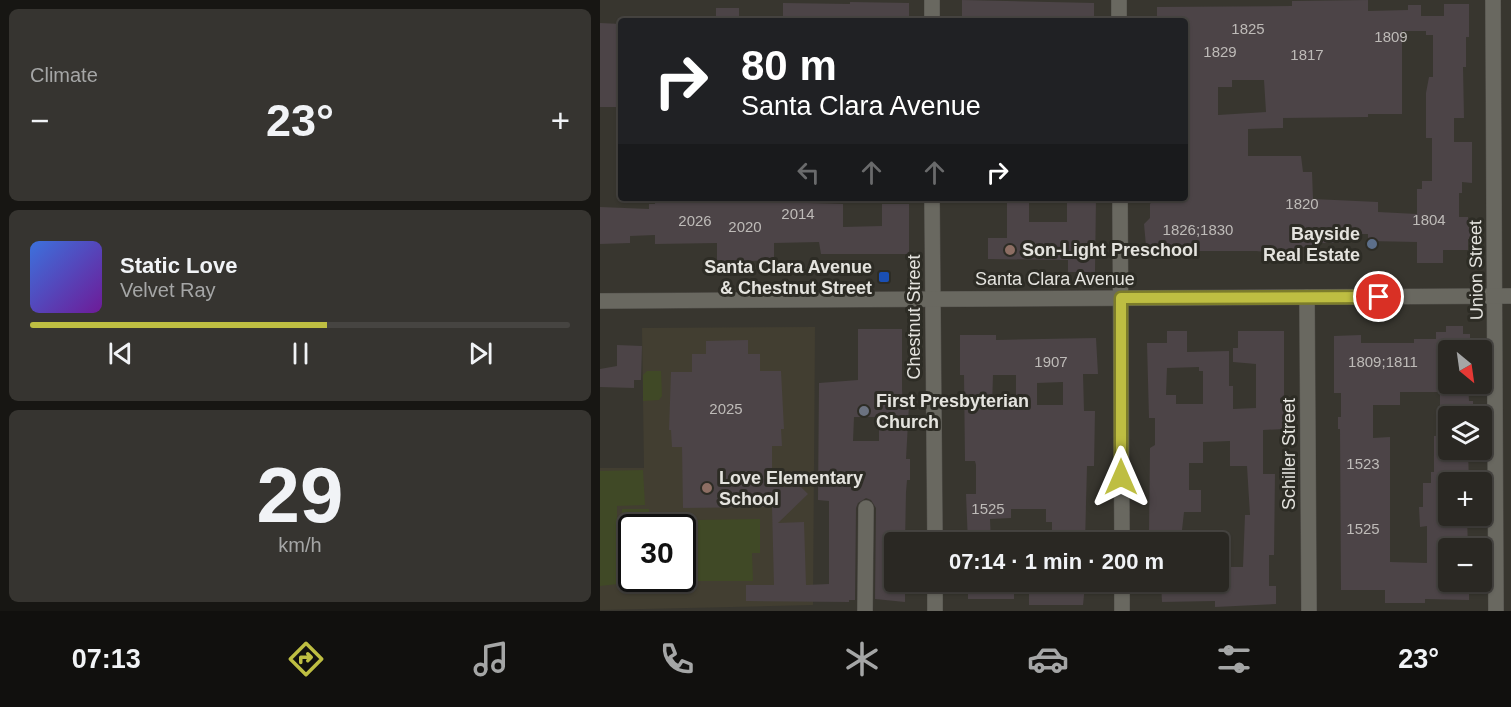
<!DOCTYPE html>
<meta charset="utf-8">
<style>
:root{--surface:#2a2823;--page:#363430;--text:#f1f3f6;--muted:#a5a6a6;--line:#464441;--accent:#bebe42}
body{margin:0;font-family:Arial,sans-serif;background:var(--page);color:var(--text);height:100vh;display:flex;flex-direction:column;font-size:22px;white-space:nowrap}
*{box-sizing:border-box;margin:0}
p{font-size:20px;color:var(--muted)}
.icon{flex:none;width:33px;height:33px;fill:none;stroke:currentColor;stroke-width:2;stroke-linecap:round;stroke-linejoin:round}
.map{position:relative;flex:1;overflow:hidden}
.panel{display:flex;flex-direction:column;gap:9px;padding:9px;background:#171613;width:600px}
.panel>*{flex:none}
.guide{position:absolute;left:18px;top:18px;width:570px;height:183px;border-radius:6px;box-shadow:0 2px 4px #0004,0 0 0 2px var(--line);background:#202124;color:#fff;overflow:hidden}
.needle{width:39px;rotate:151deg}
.fabs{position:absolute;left:838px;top:340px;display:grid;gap:12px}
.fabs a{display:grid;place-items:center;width:54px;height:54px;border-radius:6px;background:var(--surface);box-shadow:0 2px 4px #0004,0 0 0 2px var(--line);font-size:30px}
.speed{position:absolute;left:18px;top:514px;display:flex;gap:12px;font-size:30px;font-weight:700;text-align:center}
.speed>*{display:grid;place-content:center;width:78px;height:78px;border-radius:50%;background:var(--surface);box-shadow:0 2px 4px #0004,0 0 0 2px var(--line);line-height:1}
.speed .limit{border:3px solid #111;border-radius:9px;background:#fff;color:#111}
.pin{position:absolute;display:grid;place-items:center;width:51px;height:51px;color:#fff;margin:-26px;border:3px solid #fff;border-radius:50%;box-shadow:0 2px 6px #0007}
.me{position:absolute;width:66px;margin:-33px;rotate:0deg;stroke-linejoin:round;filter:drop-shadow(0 0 4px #0008)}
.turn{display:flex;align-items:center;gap:21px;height:126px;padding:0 24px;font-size:27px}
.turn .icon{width:78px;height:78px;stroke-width:2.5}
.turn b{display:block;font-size:42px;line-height:51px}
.lanes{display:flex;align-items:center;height:57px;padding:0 24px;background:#0003;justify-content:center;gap:30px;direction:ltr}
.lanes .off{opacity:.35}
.big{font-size:45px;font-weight:700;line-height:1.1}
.panel .widget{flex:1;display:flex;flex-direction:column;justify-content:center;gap:9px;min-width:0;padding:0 21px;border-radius:9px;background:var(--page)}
.panel .dial{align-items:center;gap:0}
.dial b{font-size:78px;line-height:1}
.song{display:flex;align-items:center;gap:18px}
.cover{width:72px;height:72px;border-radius:9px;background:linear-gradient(135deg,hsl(220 70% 55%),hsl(280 70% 35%))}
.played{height:6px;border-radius:3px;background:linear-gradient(90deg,var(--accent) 55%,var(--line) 55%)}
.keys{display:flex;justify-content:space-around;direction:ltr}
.heat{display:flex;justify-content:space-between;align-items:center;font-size:33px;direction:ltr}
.trip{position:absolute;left:284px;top:532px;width:345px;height:60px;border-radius:6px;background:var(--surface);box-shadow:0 2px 4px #0004,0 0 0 2px var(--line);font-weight:700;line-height:60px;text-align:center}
.tabs{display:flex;height:96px;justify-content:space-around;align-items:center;background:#11100e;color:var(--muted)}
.tabs .icon{width:42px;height:42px}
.tabs .selected{color:var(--accent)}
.tabs b{font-size:27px;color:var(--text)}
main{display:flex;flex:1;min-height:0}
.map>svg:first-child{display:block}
</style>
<main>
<section class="panel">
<div class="widget"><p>Climate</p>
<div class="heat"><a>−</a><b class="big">23°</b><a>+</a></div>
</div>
<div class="widget">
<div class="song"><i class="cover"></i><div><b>Static Love</b><p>Velvet Ray</p></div></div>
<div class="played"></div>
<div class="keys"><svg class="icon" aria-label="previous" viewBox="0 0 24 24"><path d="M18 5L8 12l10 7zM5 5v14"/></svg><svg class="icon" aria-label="pause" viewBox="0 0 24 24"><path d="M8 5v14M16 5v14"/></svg><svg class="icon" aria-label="next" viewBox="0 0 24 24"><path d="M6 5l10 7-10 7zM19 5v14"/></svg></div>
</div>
<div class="widget dial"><b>29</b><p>km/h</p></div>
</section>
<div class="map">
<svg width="911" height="611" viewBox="0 0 911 611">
<rect width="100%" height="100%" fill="#38362f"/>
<path fill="#423e31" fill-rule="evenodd" d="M215,327L213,605L0,610V468H44L42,328ZM32,528H82V579H32Z"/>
<g fill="#404926">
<polygon points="47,371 61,371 62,396 59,400 43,401 43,375"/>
<polygon points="43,470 45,505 17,506 18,584 0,586 0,471"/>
<polygon points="22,509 49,509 49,528 32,528 32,579 48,579 48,581 21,581"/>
<polygon points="160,519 160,553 152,553 153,581 88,581 88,554 95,554 95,520"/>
</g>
<g fill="#4c4447" fill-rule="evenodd">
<polygon points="362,0 494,3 494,21 362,21"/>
<path d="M768,0V11L808,10V5H821V16H844V4H869V37H866V67H863L864,118H854V142H872V183L862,182V193H859V217H868V227H872V239H868V250H843V263H817V242L768,241V234H745V242L739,243H713V247H702V257L695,258H672L666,257V252L656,251H591L587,247L546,246L544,224L550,218V204L554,198L588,200L585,21H557V7L692,6V1ZM802,31H826V35H833V77H829L826,93V138H832V181H822V189H817V214L778,212V202L713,199L712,172H703L701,156H648V129L683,128V118L768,117V114H802ZM632,80H664L666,112L618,115V87H632Z"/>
<polygon points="250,2 309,3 309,21 183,21 183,3 250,4"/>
<rect x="116" y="8" width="23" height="13"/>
<polygon points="0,23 21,24 21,107 0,107"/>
<polygon points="55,198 173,198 173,202 243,204 243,227 282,226 282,204 309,204 309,254 221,254 219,242 174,243 174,260 122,262 117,260 117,243 55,244 55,235 30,236 30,243 0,244 0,207 49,209 49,204 55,204"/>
<polygon points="407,198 429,198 429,222 467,222 467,198 496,198 495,272 468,272 468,260 388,259 388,238 407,238"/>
<polygon points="846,326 863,326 863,334 870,334 870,346 865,346 865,351 849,351 849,384 868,384 869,401 873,401 873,417 840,417 840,392 800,392 800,405 773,405 773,438 790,437 790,562 827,563 827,526 820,527 819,507 823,507 823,483 831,483 831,472 834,472 834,436 849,436 849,450 868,450 869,483 849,483 849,516 867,516 868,549 849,549 849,582 869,582 869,600 825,599 825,603 785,603 785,590 741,590 740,429 738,429 738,417 741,417 741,393 734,393 734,336 761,335 761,343 814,343 814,339 836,339 836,332 846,332"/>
<path d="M258,329H302V390L303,405H309L306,459H310V480H307L306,492L305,543H294V582H305V602L275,599L276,508L271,500L266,498L258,503L256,508L255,600H249V602L146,601V585H174L172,507L83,508L82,447H72L71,430H69L71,372H92V354H106V341L148,340V354H160V371H181L184,429H181L182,446H172V487H201L208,494L178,523L204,522L206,585L229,584V501L218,500L219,383L258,380ZM254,417H279V441H253Z"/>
<path d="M567,331H587V352L629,351V386H633V409L656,408V364L633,362V348H638V331H684V429L663,430V474H675L674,555H669V586H676V604L615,607V601L562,602L561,582H618V567H643L645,515H650L647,466H630V441L603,442V463H589V490H601V512H584L582,530H573V534H549L550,448L555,445V418H549L547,343H567ZM599,367V371H603V404H576V395H566L567,368Z"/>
<path d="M360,335H396V340L496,338L498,374H483L484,411H495L494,466H487L485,543H452V522H446V509H411V518L390,519L391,543H368L366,494H376V465L375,461H365L364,375H360ZM393,375H416V403L392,406ZM463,382V405H437V383Z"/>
<polygon points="17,345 42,346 41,380 34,380 34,388 0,387 0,369 17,366"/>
<rect x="368" y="582" width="46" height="17"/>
<polygon points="450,585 485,585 483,605 429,605 429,594 444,594 444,588 450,588"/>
</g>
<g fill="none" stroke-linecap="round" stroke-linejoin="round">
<g stroke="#56544f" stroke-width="16">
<g id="minor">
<polyline points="332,0 332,21"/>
<polyline points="519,0 519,21"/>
<polyline points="893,0 896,611"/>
<polyline points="332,198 335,543"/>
<polyline points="520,198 522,543"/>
<polyline points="707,297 709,611"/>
<polyline points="0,301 911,296"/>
<polyline points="335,582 335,611"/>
<polyline points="522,582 522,611"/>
<polyline points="265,611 266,508"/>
</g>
</g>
<use href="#minor" stroke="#696860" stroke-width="15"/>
</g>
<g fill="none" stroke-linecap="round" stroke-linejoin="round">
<g stroke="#7c7c2b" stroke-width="15">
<polyline id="route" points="521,477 521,298 779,297"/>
</g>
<use href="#route" stroke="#bebe42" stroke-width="10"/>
</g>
<circle fill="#5c6f8a" stroke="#2d2c25" stroke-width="2" cx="772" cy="244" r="6"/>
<g fill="#8d6e63" stroke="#2d2c25" stroke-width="2">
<circle cx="410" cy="250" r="6"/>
<circle cx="107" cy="488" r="6"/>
</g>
<rect fill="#1a4fb4" stroke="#2d2c25" stroke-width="2" x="278" y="271" width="12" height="12" rx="3"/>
<circle fill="#6b7280" stroke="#2d2c25" stroke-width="2" cx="264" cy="411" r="6"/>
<g text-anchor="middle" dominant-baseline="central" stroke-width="6" stroke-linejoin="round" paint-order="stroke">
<g font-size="15" fill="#bebbb8">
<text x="648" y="28">1825</text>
<text x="791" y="36">1809</text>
<text x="620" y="51">1829</text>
<text x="707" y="54">1817</text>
<text x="702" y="203">1820</text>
<text x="198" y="213">2014</text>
<text x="829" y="219">1804</text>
<text x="95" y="220">2026</text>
<text x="145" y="226">2020</text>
<text x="598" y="229">1826;1830</text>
<text x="451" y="361">1907</text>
<text x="783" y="361">1809;1811</text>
<text x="126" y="408">2025</text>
<text x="763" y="463">1523</text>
<text x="388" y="508">1525</text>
<text x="763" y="528">1525</text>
</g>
<g font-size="18" font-weight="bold" fill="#e4e3de" stroke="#2d2c25" text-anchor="start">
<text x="760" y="234" text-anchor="end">Bayside<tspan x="760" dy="21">Real Estate</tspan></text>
<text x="422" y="250">Son-Light Preschool</text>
<text x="272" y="267" text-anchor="end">Santa Clara Avenue<tspan x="272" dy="21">&amp; Chestnut Street</tspan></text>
<text x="276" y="401">First Presbyterian<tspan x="276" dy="21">Church</tspan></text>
<text x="119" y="478">Love Elementary<tspan x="119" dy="21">School</tspan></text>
</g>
<g font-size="18" fill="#e4e3de" stroke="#2d2c25">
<text transform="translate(876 270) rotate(-91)">Union Street</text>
<text x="455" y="279">Santa Clara Avenue</text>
<text transform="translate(314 317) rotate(-90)">Chestnut Street</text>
<text transform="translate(689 454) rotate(-90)">Schiller Street</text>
</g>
</g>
</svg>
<div class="fabs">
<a><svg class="needle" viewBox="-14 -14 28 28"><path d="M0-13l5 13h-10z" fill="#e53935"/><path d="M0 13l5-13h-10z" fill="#a5a6a6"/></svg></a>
<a><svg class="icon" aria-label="layers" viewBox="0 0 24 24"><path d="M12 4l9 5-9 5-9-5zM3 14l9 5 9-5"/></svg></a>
<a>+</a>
<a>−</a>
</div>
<div class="speed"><div class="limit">30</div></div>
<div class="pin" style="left:779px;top:297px;background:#d93025"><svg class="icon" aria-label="arrive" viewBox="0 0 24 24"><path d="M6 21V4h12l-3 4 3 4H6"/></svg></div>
<svg class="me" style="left:521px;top:477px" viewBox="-20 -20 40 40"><path d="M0-17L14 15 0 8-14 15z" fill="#bebe42" stroke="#fff" stroke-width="4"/></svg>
<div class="trip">07:14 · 1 min · 200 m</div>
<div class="guide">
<div class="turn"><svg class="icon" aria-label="right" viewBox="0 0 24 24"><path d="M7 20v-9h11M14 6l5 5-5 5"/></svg><div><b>80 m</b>Santa Clara Avenue</div></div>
<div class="lanes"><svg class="icon off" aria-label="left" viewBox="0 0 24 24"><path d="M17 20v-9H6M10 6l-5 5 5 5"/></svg><svg class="icon off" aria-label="ahead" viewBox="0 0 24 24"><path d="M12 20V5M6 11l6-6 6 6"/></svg><svg class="icon off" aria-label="ahead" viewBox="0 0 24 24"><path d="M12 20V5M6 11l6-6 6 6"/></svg><svg class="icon" aria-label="right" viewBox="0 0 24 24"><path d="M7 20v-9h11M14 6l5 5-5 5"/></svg></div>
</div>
</div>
</main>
<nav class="tabs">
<b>07:13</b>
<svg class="icon selected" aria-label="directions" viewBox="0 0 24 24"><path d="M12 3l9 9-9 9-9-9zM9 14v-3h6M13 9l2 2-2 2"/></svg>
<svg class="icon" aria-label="music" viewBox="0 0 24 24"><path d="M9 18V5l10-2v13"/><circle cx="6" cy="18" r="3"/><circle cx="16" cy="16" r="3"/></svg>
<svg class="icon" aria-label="phone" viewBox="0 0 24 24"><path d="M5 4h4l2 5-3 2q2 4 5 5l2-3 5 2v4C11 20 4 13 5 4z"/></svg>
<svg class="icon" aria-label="climate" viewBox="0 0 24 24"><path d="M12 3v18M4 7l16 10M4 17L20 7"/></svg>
<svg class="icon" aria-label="car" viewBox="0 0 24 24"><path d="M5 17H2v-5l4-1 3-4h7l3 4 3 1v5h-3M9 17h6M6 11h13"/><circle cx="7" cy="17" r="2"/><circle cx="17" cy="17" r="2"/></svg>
<svg class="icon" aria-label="filters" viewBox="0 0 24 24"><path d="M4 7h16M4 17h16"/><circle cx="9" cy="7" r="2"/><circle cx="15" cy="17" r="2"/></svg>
<b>23°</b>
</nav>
